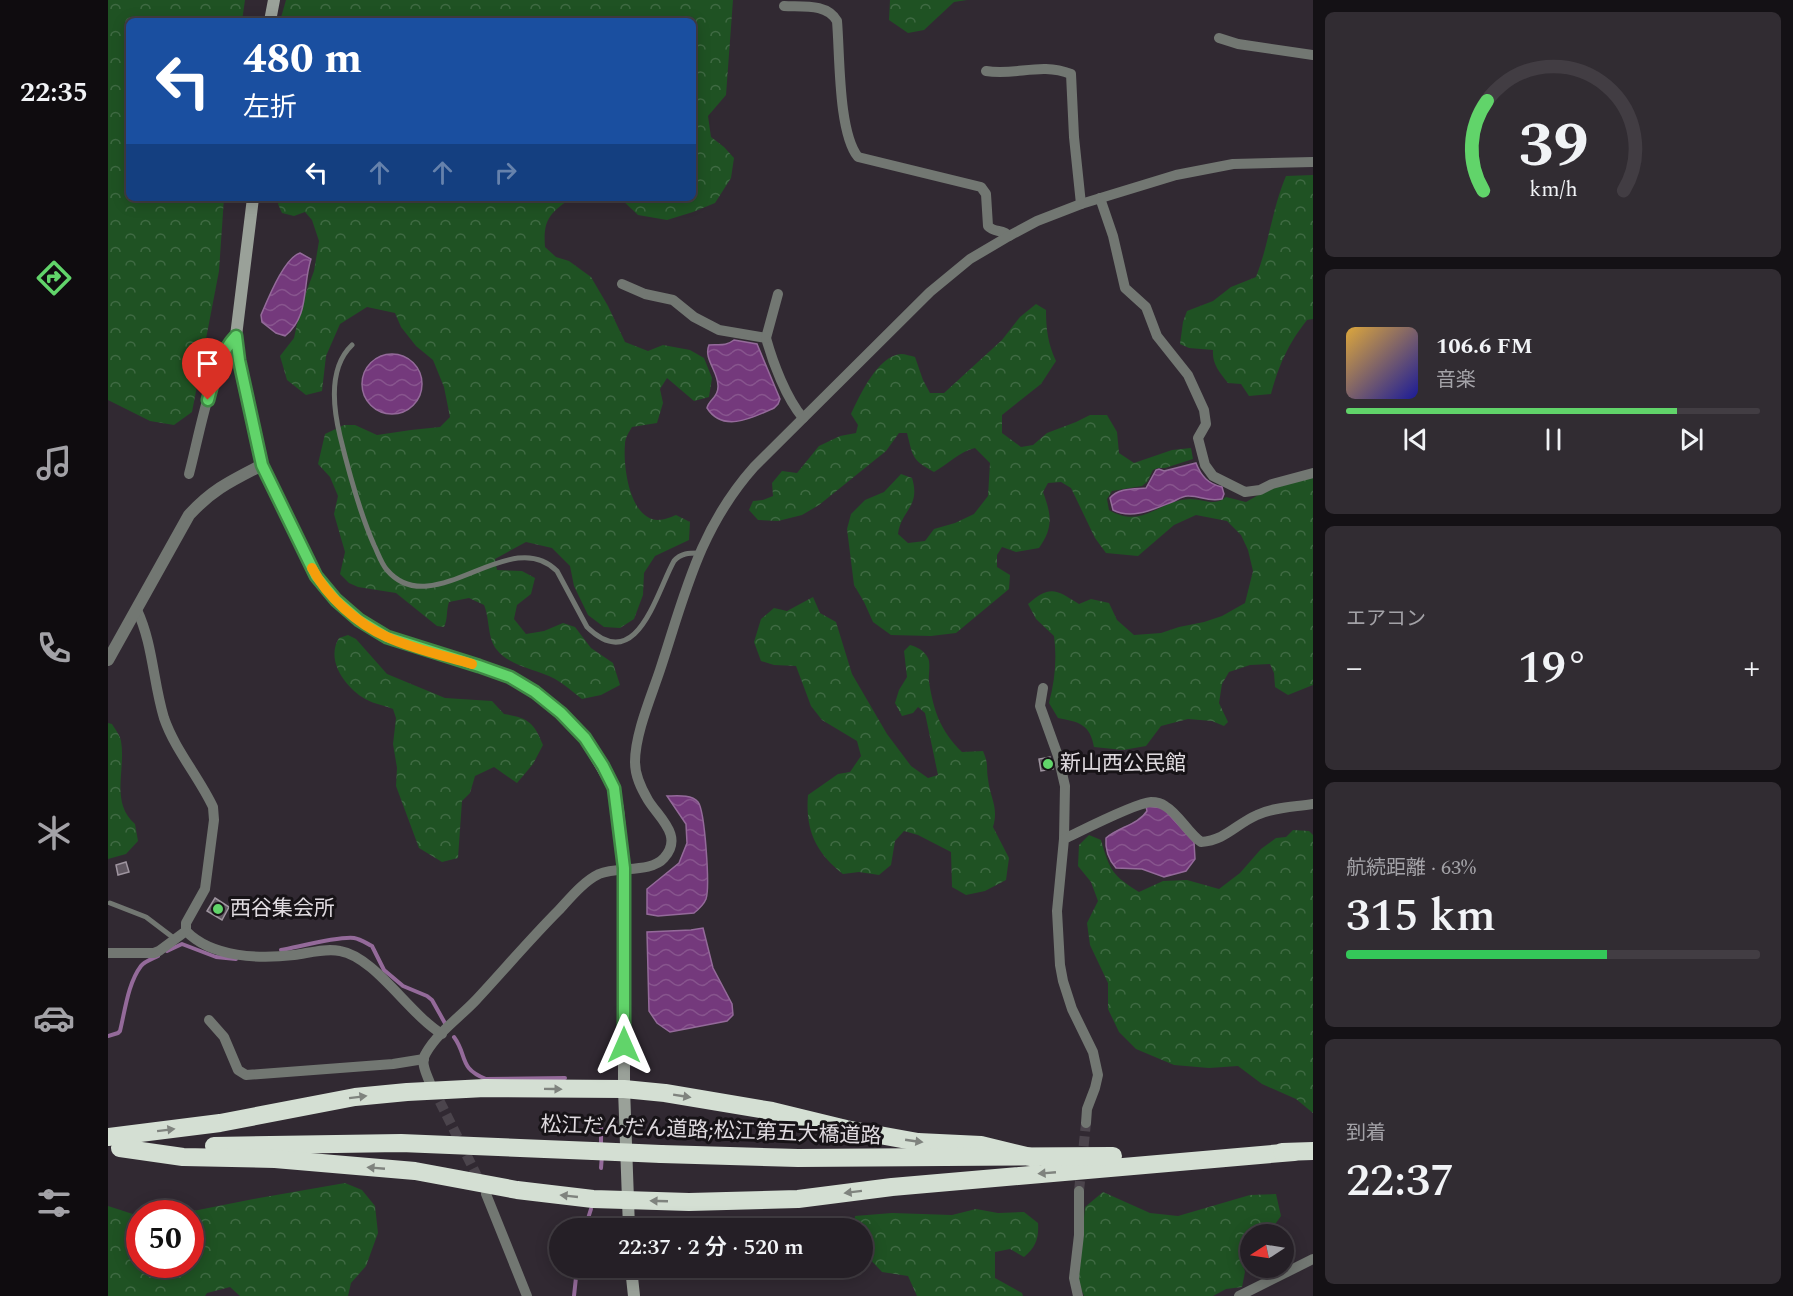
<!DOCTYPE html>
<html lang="ja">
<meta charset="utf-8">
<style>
:root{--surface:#251f26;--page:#312c32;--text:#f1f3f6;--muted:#a3a2a7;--line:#423d43;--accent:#61d46a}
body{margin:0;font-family:Spectral,"Noto Sans JP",serif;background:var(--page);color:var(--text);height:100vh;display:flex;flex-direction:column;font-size:22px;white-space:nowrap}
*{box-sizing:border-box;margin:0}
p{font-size:20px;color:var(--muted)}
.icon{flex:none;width:33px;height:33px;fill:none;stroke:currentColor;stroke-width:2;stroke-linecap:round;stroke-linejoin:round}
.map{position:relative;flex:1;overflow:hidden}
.details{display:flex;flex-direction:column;gap:12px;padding:12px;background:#141115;width:480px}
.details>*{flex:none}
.top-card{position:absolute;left:18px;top:18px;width:570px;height:183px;border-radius:9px;box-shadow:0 3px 15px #0003,0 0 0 2px var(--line);background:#1a4fa0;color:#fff;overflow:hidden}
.needle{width:39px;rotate:258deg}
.tools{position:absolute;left:1132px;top:1224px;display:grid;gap:12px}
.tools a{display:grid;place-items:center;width:54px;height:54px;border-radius:50%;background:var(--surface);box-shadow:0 3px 15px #0003,0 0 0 2px var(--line);font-size:30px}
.speed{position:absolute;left:18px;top:1200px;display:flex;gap:12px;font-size:30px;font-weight:700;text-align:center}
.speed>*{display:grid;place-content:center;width:78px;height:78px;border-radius:50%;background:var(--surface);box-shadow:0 3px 15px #0003,0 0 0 2px var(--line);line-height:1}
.speed .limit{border:9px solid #d22;background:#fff;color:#111}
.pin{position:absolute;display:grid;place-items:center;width:51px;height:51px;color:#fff;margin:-62px -26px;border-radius:50% 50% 50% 0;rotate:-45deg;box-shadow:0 0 6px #0007}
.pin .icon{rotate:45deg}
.me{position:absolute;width:66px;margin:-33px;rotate:0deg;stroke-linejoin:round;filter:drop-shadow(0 0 4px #0008)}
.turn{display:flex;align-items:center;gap:21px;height:126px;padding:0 18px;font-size:27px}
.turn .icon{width:78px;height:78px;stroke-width:2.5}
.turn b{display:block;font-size:42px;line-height:51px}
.lanes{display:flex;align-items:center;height:57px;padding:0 18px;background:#0003;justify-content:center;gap:30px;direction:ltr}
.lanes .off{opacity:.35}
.big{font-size:45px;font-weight:600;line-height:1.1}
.details .card{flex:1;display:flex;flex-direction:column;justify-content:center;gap:9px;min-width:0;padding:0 21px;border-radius:9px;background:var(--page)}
.details .dial{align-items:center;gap:0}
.dial svg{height:156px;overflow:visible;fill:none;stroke:var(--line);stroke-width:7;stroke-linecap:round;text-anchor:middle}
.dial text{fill:var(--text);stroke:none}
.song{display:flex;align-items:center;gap:18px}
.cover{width:72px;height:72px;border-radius:9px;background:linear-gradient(135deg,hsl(40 70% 55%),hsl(240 70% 35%))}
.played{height:6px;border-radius:3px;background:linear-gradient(90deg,var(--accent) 80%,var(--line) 80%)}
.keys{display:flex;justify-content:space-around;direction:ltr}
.heat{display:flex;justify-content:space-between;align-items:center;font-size:33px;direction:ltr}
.charge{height:9px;border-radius:4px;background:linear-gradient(90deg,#34c759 63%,var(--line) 0)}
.trip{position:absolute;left:441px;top:1218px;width:324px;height:60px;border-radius:30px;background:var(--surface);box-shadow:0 3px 15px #0003,0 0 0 2px var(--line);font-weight:600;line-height:60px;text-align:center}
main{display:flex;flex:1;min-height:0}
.tabs{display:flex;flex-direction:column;width:108px;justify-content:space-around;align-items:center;background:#0f0c0f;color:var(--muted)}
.tabs .icon{width:42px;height:42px}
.tabs .selected{color:var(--accent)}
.tabs b{font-size:27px;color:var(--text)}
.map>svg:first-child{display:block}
</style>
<main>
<nav class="tabs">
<b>22:35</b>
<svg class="icon selected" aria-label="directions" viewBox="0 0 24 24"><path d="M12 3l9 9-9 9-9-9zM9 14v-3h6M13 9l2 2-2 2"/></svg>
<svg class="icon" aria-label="music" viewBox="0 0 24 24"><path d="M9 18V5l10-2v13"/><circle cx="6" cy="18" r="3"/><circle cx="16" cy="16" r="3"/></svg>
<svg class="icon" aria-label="phone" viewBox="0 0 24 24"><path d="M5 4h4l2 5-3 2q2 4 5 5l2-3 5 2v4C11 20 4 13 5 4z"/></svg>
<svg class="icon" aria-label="climate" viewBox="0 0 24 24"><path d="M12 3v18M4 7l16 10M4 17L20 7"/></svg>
<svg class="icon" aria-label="car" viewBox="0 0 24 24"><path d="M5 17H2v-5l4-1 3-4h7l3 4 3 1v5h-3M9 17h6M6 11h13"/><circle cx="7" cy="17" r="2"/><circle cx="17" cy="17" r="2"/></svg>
<svg class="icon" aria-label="filters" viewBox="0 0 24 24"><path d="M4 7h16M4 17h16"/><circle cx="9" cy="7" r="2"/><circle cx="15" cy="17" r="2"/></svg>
</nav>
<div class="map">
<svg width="1205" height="1296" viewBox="0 0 1205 1296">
<defs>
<pattern id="forest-crowns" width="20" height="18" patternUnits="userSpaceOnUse" patternTransform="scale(1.5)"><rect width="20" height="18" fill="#1f5223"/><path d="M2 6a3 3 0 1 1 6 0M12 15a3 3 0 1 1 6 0" fill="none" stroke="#3f6a43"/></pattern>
<pattern id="water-waves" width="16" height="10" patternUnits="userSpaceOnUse" patternTransform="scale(1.5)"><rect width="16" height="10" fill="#74397c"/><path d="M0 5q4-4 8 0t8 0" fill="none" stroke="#88558e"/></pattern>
</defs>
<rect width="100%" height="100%" fill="#312932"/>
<g fill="url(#forest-crowns)">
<polygon points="0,0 137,0 134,21 21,21 21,198 116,198 111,271 84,412 66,425 42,421 0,400"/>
<polygon points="178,0 625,0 618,95 600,116 603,137 616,147 626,158 623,178 607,203 585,212 559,220 530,215 512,198 585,198 585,21 172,21"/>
<polygon points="782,0 859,0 846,2 816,30 800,33 781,20"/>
<path d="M1205,175V319L1199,320C1180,344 1171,365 1163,394L1141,396L1133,384L1120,383C1111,372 1104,364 1105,350L1081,348L1072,344L1075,322L1079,311L1105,301L1123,287L1148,277C1161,244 1164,209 1178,176Z"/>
<path d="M172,198H463C441,214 435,220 437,247L448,257L461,261L483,277L500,306L517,342L540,351L555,345L582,350L596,358L604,378L601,397L586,401L559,378L552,389L555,403L549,423L524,427C521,432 517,438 517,444C515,465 521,519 550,520C556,520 563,517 568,515L582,522L581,540L547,556L536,573L535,595L526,619L512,628L496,627L480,615L466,586L462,566L444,548L418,542L387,559L389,570L414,571L427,578L423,594L409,605L406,619L418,634L436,631L455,623L467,627L483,648L505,663L512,685L493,695L474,699C465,692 456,684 447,679C429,669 403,667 389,650C379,638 382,619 376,605L361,598L341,602C338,611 340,619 336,627L329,626L288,593L250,587L241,583L232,574L237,552L226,514L230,496L222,477L210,464L217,434L236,425H247L269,435L303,430L332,427L342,417L336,387L325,360L308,346L293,327L287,313L259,307L232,324L218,356L214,391L198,395L179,380L172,356L186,338L193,306L206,271L211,241L204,220L197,212L186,216L174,213L170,204Z"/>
<path d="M928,304L938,310C938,329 940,344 948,361L933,384L894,415V433L913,447L925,445L939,433L968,422L982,415H999L1009,432L1011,453L1026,463L1064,450L1083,448L1085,459L1057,468H1050L1045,470L1039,482L1034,486L1004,491L999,499L1001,510C1035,530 1050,500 1082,499C1096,499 1106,507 1118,497L1138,502L1161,489L1205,477V685L1180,695L1167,687L1166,673L1162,664L1142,665L1121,672L1114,684L1111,703L1120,722L1116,726L1104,721L1080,719L1053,726L1038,746L1015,750L986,747C982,724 971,722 950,718L941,703C947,680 949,660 946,636L928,619L920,604C942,584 949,590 971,604L983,599L1001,603L1009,620L1026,635L1053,633L1071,627L1096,622L1114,616L1137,603L1145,571L1140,550L1133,535L1119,521L1088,515L1066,525L1030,556L998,553L987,538L963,488L953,482L940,483L935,492C943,514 946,527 931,548L908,552L894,547L889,555V567L902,575L901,589L848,633L823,636L783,635L765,622L756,602L746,585L739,529L743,514L757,500L776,492L793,474L804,478C813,507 793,510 790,534L800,543L817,541L826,529L847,523L866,514L880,496L882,463L867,448C851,452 840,464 826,472C804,460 805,457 799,433H791L778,451L711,505L694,515L670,521L650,520L641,510L645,501L655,500L665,496L664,483L674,471L689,473L711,446L732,436L748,433L750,425L743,414C751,397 770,355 793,354C797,354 803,356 807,357L815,380L822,393H836L894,340L912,317Z"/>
<path d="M705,597L712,613L728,622L744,674L779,734L803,766L820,778L830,775L817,713L810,707L805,713L794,716L787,703L791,690L799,677L796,651L802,645C809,647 816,650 820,658C823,664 820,675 821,682C826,712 832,730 854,752L875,751C881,765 878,766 880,779C882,798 891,807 885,827L901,858L898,880L877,891L858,895L844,887L843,852L810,835L796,831L787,841L783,865L771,875L751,872L735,874C708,853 697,830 700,795L730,774L742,772L753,756L749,741L714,720L703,706L688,666L666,665L653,661L646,642L653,619L666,608L679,611Z"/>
<path d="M240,635L248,639L279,674L337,698L384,701L396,714C420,718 426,722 435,745L425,764L409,783L386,767L367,776L362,793L354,801L350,858L334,862L311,848L288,786L289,768L285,744L288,718L285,709C275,705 262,703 254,697C235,684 218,659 231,638Z"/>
<path d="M0,723L4,724C7,729 12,735 13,741C18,770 2,802 27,824L30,841L18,854L0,859Z"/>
<path d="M1185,830L1201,831L1205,835V1113L1188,1099L1154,1084L1130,1066L1101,1068L1066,1065L1028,1049L1011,1032L1000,1009V983L982,945L979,923L990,901L983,882L970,866L971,845L981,835L993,840C1002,871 1004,875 1031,892L1055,881L1079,880L1111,889L1132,873L1153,849L1168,838L1178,837Z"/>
<polygon points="237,1183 254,1190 267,1206 270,1233 258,1266 243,1283 240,1296 132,1296 122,1287 99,1293 97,1296 0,1296 0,1206 31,1216 32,1264 82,1264 82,1214 75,1213 151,1198"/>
<polygon points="995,1192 1042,1213 1070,1216 1142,1195 1168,1194 1173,1216 1160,1234 1143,1234 1143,1249 1133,1257 1137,1272 1134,1287 1118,1289 1105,1296 976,1296 970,1281 977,1207"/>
<path d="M868,1209L890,1213L916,1212L930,1223C931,1238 928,1247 916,1257L902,1249L887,1252V1278L914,1293L915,1296H809L800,1276L774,1272L755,1252L754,1228H746L747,1216L784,1213L844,1215Z"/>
</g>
<g fill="url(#water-waves)" stroke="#946a9a" stroke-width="1.5">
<path d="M192,253L203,259C194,286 202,316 177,336L168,333L154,322L153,315C160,299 176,258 192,253Z"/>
<path d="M626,340L649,344L672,399L670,404L666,408C644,418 615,433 599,408C601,399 610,398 610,387C611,372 595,359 601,345C611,344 617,347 626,340Z"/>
<circle cx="284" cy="384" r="30"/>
<path d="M1088,463C1093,476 1100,484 1114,487L1116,494L1114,499C1099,502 1094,496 1081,496C1075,495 1069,500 1064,502C1046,509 1024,520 1005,510L1002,498C1010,488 1026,489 1038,488L1048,470L1051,469L1056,471Z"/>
<path d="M559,796C568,796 583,794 590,802C597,811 602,887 598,899C596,904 591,909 586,913L550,916L539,914V889L571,863L579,843L578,824Z"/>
<path d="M1038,806L1055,808L1086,842L1087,859L1078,871L1056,877L1034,869L1008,868C1000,859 997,850 998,838C1010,827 1030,825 1039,811Z"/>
<polygon points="595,928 605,968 624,1004 625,1015 619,1021 562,1032 549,1023 541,1011 539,932 583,930"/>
</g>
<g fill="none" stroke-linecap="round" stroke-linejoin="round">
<g stroke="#946a9a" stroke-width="4">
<path d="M173,950C190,947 230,936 246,938C252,939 258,943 264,946L276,970L295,986L319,996L324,1000L338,1025"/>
<polyline points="59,951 74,944 108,957 128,959"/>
<path d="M0,1036L10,1033L12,1031C17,1011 20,983 33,966C37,961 44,959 50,956"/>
<path d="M346,1037C360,1056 350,1068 378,1079L457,1078"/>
<polyline points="493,1116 493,1145"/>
<polyline points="493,1168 494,1155"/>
<polyline points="477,1228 483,1209"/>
<polyline points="466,1296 469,1268"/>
</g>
</g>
<g fill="#605761" stroke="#9f95a0" stroke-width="1.5">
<polygon points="942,757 945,769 933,771 931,759"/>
<polygon points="18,862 21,872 10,875 8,865"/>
<polygon points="107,898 121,907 114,920 99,911"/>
</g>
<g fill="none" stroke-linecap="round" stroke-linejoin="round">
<g stroke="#4b444c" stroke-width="10" stroke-dasharray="10 5" stroke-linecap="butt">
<polyline points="325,1088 373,1184"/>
<polyline points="971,1191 978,1123"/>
</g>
<g stroke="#727772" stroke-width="5">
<path d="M244,345C221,367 225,407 232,436C241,473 251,511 266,545C270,553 273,563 279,570C325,624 402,523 449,571L479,627C529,676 548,593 566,561C573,553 581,553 591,553"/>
<polyline points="2,903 38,917 67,939"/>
</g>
<g stroke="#727772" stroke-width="10">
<path d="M676,6C694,7 719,3 729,21C732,55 730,132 750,157L873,187L878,194L880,226C886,233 895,229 901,236"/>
<polyline points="1111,38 1130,44 1205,55"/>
<path d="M878,71C909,76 932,62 963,74L966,137L973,204"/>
<polyline points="992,198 1005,236 1017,288 1038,307 1049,336 1080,375 1096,410 1098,424 1090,438 1097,465 1105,476 1137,492 1152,490 1164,484 1205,473"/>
<path d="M514,284L537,294L565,300L586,317L611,330L658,338C665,363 678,398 695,418"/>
<polyline points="658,338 670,294"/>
<path d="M81,474C91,437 103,363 128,336"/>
<path d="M29,610C45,644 45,682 56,718C67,750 91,777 105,807L106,820L97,889L78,923V931C104,958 152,959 186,955C201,953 217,948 232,951C267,957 301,1014 334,1034"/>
<polyline points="935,688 932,706 950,756 957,786 956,839"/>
<polyline points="0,953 46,953 51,951 78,931"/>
<polyline points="101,1020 116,1037 130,1070 138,1075 285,1064 316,1059"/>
<path d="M322,1083C318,1073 312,1062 318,1053C330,1032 352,1017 368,1000C396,970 422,939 451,910C462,898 476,881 491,874C510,866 543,873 556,858C576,836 551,818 540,800C533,788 527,776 527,762C527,734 543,697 552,670C577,594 591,529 646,467L822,292L862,259L901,236L929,221L973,204L1068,175L1125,164L1205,162"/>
<path d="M978,1123L979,1109L987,1088L990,1075L985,1052L964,1009L955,981L952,965L949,911L956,839C973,831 1027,803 1043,802C1048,802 1053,803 1057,806C1071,814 1079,832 1093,842C1118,840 1128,824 1149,815C1166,807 1187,807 1205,804"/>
<polyline points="378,1194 419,1296"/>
<polyline points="970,1296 966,1278 971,1235 971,1191"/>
<polyline points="1131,1296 1205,1259"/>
</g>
<path stroke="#727772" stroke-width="12" d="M0,660L81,515C105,489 123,481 154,465"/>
<g stroke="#9aa199" stroke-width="12">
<polyline points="162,21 166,0"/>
<polyline points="145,198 128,336 131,360 154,465 208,576 228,600 251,620 279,637 371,666 402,677 427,692 452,713 477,738 506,788 510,810 516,868 516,1089 521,1228"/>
<polyline points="523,1268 526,1296"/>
</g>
<g stroke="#d4dfd3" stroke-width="18">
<polyline points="0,1137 112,1123 247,1097 299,1092 377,1088 516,1089 557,1093 664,1111 738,1129 810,1142 873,1145 927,1158"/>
<polyline points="106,1146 293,1143 485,1151"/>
<polyline points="12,1148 75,1157 167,1159 307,1171 409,1190 485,1199 581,1202 690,1199 784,1187 1186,1152"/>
<polyline points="1174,1152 1205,1151"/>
<polyline points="553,1154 690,1158 1005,1156"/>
</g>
<polyline stroke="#d4dfd3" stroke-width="18" points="485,1151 553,1154"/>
</g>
<defs><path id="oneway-solid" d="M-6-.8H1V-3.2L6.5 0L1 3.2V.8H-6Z" transform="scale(1.5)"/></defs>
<g fill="#7f837e">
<use href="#oneway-solid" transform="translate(445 1089) rotate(1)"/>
<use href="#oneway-solid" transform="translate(574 1096) rotate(9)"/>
<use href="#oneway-solid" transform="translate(250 1097) rotate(-7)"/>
<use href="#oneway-solid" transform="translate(58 1130) rotate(-7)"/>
<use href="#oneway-solid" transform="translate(806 1141) rotate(8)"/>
<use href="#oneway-solid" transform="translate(268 1168) rotate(-175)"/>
<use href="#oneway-solid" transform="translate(939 1173) rotate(175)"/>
<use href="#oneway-solid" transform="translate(745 1192) rotate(173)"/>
<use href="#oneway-solid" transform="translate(461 1196) rotate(-174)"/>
<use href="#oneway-solid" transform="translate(551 1201) rotate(-178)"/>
</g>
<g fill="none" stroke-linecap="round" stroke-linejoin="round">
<g stroke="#3f8a45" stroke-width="15">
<path id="route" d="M100,400C106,377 111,354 128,336L131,360L154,465L208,576L228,600L251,620L279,637L371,666L402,677L427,692L453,713L477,738L495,766L506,788L516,868V1045"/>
</g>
<use href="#route" stroke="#61d46a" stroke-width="10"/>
<path stroke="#f59e0b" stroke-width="10" d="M204,568C219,597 250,624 279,637C305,649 337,656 364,664"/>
</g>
<g fill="#61d46a" stroke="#171317" stroke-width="2">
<circle cx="940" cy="764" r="6"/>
<circle cx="110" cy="909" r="6"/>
</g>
<g text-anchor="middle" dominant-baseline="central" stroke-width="6" stroke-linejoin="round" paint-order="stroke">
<g font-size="21" fill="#e0dbe0" stroke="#171317" text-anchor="start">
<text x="952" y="764">新山西公民館</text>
<text x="122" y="909">西谷集会所</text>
</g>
<g font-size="21" fill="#e0dbe0" stroke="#171317">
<text transform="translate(603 1131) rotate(2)">松江だんだん道路;松江第五大橋道路</text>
</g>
</g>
</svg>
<div class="tools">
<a><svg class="needle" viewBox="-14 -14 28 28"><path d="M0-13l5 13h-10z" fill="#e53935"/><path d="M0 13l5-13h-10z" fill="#a3a2a7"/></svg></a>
</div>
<div class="speed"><div class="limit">50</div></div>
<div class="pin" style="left:100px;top:400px;background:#d93025"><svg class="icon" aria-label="arrive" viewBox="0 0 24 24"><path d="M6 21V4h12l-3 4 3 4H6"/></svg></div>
<svg class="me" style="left:516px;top:1045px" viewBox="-20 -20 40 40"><path d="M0-17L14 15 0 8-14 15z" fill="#61d46a" stroke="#fff" stroke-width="4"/></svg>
<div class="trip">22:37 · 2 分 · 520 m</div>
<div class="top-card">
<div class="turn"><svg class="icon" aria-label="left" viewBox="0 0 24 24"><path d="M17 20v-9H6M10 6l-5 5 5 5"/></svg><div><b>480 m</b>左折</div></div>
<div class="lanes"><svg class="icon" aria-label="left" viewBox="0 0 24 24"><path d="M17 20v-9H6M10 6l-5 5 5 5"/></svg><svg class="icon off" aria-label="ahead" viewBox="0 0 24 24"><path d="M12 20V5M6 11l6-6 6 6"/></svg><svg class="icon off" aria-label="ahead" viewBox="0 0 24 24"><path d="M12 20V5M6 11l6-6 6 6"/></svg><svg class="icon off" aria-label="right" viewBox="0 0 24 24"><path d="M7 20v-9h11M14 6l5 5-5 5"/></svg></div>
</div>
</div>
<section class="details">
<div class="card dial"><svg viewBox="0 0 100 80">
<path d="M14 69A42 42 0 1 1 86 69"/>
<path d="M14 69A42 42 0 0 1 16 23" stroke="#61d46a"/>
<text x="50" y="56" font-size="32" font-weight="700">39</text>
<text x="50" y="72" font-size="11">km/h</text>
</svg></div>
<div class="card">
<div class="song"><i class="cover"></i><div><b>106.6 FM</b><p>音楽</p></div></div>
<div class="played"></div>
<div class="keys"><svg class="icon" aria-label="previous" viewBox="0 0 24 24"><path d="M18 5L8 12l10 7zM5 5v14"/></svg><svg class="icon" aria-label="pause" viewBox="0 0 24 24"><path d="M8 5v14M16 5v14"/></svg><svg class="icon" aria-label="next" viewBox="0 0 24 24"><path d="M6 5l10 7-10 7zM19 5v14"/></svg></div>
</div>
<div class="card"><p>エアコン</p>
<div class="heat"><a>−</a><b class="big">19°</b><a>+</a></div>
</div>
<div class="card"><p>航続距離 · 63%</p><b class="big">315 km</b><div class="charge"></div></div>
<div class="card"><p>到着</p><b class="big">22:37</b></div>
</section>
</main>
